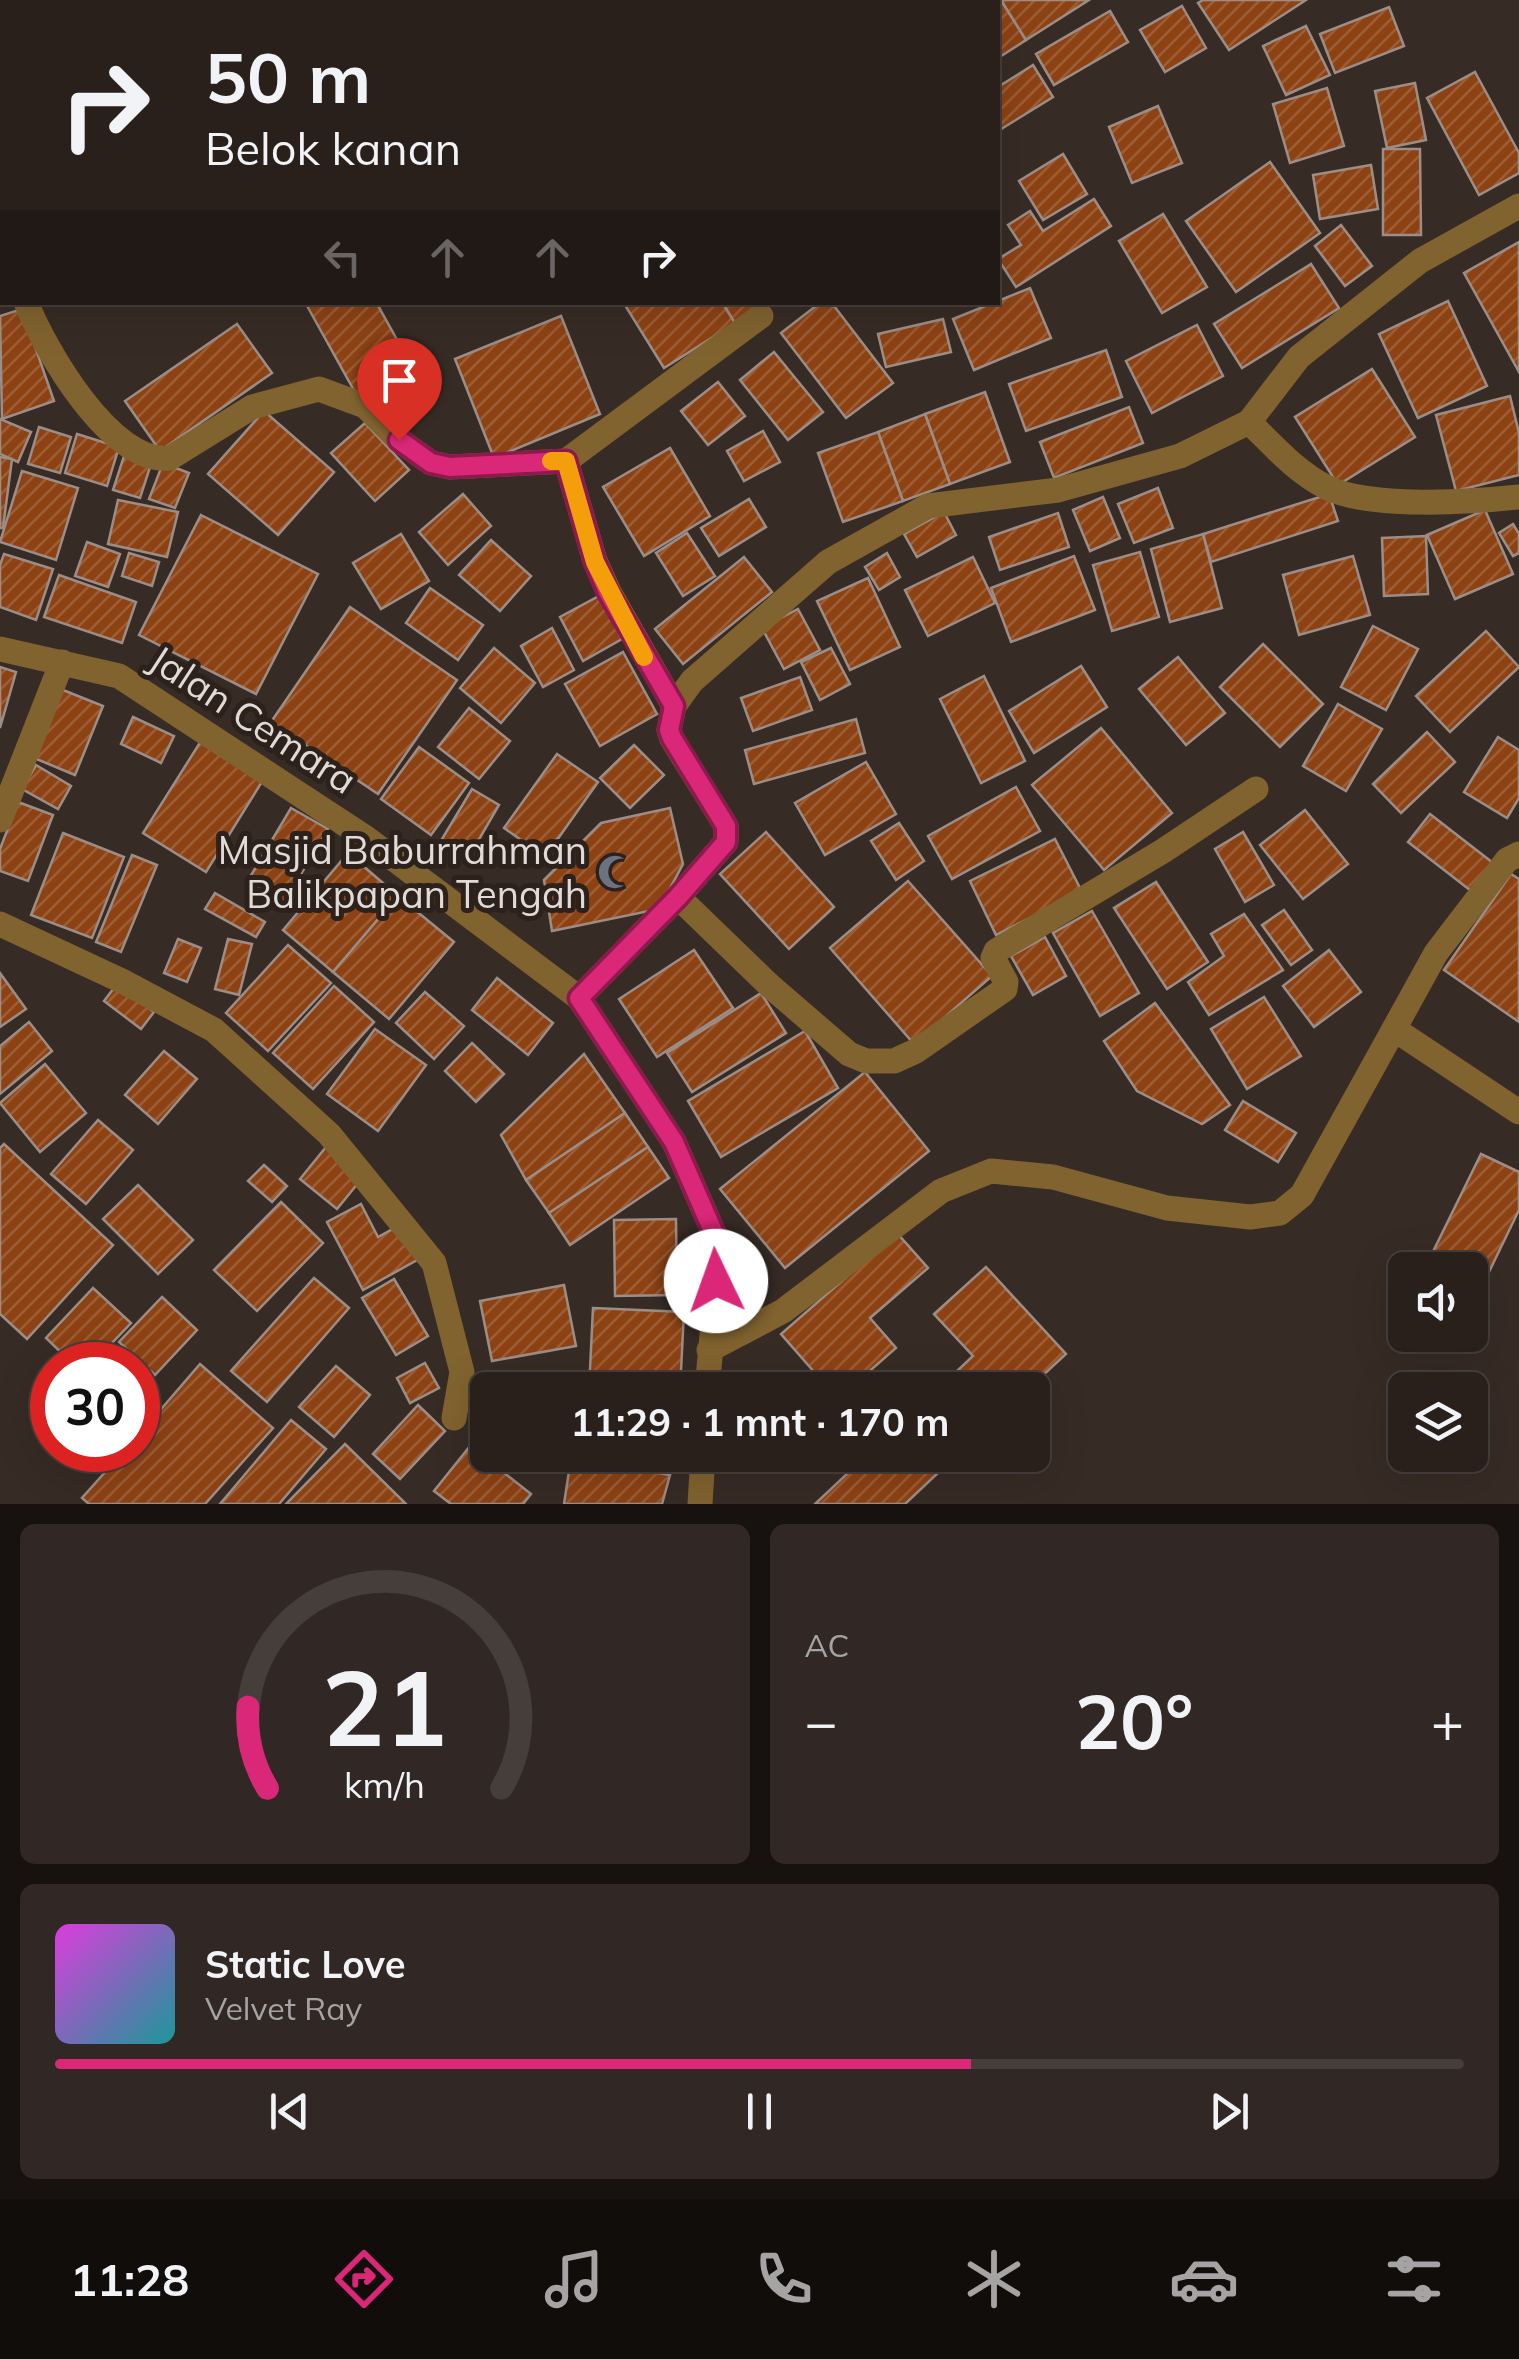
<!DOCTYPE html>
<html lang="id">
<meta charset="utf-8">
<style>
:root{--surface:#29201c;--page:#312825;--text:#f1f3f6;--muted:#a5a3a3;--line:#453e3b;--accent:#db2777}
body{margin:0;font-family:Mulish,sans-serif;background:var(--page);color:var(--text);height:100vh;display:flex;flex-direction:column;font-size:38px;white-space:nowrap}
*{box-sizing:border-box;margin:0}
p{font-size:32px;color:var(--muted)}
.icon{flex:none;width:55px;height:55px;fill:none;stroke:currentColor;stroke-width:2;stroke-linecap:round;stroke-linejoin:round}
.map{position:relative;height:1504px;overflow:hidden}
.sheet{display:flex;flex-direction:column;gap:20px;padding:20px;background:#17120f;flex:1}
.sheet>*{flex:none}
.hud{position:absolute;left:0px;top:0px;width:1000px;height:305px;box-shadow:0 10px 40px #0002,0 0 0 2px var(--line);background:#29201c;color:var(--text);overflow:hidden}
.fabs{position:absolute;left:1388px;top:1252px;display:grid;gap:20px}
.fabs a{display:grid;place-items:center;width:100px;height:100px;border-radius:15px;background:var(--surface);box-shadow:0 10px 40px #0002,0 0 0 2px var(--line);font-size:50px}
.speed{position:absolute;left:30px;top:1342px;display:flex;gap:20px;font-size:50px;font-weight:700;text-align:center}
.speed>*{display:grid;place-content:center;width:130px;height:130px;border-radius:50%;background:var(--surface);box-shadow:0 10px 40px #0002,0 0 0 2px var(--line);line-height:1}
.speed .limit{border:15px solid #d22;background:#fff;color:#111}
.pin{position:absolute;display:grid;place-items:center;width:85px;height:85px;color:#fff;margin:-102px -42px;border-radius:50% 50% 50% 0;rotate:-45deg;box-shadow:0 0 10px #0007}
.pin .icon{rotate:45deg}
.me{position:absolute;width:110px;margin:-55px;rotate:357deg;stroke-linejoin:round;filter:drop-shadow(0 0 8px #0008)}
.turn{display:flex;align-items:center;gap:35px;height:210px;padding:0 40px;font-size:45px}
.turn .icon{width:130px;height:130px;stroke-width:2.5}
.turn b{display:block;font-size:70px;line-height:85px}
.lanes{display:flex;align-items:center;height:95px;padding:0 40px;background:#0003;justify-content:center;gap:50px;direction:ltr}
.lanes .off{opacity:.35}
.big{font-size:75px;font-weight:700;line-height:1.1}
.sheet .widget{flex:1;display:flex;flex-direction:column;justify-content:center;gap:15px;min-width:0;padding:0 35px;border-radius:15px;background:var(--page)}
.sheet .dial{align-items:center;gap:0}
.dial svg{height:260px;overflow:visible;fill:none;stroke:var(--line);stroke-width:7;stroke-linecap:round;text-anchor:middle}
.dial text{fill:var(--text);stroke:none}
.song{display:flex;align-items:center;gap:30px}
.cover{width:120px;height:120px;border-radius:15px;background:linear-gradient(135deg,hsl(300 70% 55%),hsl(180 70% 35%))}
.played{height:10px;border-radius:5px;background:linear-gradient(90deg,var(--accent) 65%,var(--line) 65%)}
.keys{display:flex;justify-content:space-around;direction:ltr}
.heat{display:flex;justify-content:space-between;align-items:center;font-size:55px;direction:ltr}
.sheet .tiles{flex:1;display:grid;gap:20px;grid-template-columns:1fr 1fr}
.widget:last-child{grid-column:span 2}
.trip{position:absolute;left:470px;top:1372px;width:580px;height:100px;border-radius:15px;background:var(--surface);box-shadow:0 10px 40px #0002,0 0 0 2px var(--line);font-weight:700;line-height:100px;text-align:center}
.dock{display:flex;height:160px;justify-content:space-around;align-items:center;background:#100d0b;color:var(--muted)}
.dock .icon{width:70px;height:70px}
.dock .current{color:var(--accent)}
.dock b{font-size:45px;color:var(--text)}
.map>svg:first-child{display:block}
</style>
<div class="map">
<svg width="1519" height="1504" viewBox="0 0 1519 1504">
<defs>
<pattern id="building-hatch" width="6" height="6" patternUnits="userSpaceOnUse" patternTransform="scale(2.5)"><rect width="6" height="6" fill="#8d4214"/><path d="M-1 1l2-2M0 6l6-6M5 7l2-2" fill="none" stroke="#9d5d35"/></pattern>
</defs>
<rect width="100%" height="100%" fill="#372b25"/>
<g fill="url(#building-hatch)" stroke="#9c8e87" stroke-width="2.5">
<polygon points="917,0 1001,0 1026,40 998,58 998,2"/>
<polygon points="1001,0 1089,0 1026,40"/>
<polygon points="1203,0 1306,0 1229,50 1198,3"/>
<polygon points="1182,6 1206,48 1165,72 1140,30"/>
<polygon points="1389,7 1404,46 1335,73 1320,34"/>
<polygon points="1110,11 1128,42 1054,85 1036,54"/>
<polygon points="1306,26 1330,75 1286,95 1263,46"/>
<polygon points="1033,65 1053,97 998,131 998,87"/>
<polygon points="1475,72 1519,153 1519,173 1479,195 1427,98"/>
<polygon points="1415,83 1426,140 1387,148 1375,91"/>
<polygon points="1327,88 1344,146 1290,163 1273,104"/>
<polygon points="1158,106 1182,163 1132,183 1109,127"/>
<polygon points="1383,149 1420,149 1421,235 1383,235"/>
<polygon points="1063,154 1087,194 1043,220 1019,181"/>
<polygon points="1270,162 1320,233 1236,292 1186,221"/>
<polygon points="1371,165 1378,209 1320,219 1313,175"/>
<polygon points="1094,199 1111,226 1016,287 998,259 1021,245 1008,225 1030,211 1043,231"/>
<polygon points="1163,214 1207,287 1162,313 1119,241"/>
<polygon points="1341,225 1372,266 1345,286 1315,246"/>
<polygon points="1519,242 1519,372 1464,273"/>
<polygon points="1311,264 1339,308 1242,368 1214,324"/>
<polygon points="1030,288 1051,338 974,370 953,319"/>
<polygon points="1448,301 1487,386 1418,418 1379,334"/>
<polygon points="309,302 376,302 410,363 356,394 306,304"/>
<polygon points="623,302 722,302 735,323 664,368"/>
<polygon points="722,302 768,302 735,323"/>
<polygon points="821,302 831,302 893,383 846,418 781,333"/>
<polygon points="22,309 54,401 2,419 0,316"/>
<polygon points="561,316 600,414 494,458 455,359"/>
<polygon points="943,319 951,352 886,367 878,334"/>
<polygon points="237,324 272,373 160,451 125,401"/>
<polygon points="1197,325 1223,376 1152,413 1126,361"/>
<polygon points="1106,350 1122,397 1026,431 1009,384"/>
<polygon points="774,352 823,412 788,440 740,380"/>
<polygon points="1372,369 1415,437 1338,485 1295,417"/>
<polygon points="718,382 745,416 708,445 681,411"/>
<polygon points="985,392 1010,462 950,484 925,414"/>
<polygon points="1510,396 1519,433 1519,475 1456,491 1436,415"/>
<polygon points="1129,407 1143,443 1054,478 1040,442"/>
<polygon points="264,411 334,472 278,535 208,474"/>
<polygon points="925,414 950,484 903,501 878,432"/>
<polygon points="0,419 31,432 18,462 0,454"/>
<polygon points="365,423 409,470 375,501 331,453"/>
<polygon points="39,427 71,437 60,473 28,464"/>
<polygon points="763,431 780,462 744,481 727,451"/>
<polygon points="878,432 903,501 843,522 818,453"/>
<polygon points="77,434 119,447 107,486 65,473"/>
<polygon points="670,448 710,516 644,556 603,487"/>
<polygon points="125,453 152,461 140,498 113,490"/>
<polygon points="0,457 12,459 3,528 0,528"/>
<polygon points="163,463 189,473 175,508 149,499"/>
<polygon points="22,471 78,488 56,560 0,542"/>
<polygon points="1158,488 1173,528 1134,543 1118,504"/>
<polygon points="463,494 491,526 448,565 419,532"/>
<polygon points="1329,494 1338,521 1211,562 1203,534"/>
<polygon points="1103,497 1120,538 1090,551 1073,510"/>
<polygon points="749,499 766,527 719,556 701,528"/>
<polygon points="118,500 178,512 167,557 108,544"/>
<polygon points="1485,510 1513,574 1455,599 1427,535"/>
<polygon points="944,512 956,535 917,557 904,534"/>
<polygon points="1058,513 1069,547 1000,570 989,537"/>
<polygon points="201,515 318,574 256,694 139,635"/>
<polygon points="1513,524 1519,534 1519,553 1513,556 1499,533"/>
<polygon points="687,533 715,576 683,596 656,553"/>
<polygon points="401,534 429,581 381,609 353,563"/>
<polygon points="1203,534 1222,608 1170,622 1151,549"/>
<polygon points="1426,536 1428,594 1384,596 1382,538"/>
<polygon points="491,540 531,576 500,611 459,575"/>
<polygon points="87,542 120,554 108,587 75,576"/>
<polygon points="1140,552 1159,617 1112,631 1093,565"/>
<polygon points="129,553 159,562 152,586 122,576"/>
<polygon points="887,553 900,577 879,590 865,567"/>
<polygon points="4,554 53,569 36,620 0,607 0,565"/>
<polygon points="1074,556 1095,610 1011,642 991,588"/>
<polygon points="1353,556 1370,615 1299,635 1283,575"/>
<polygon points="744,557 772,592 683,664 655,629"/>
<polygon points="973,557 995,603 928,636 905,590"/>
<polygon points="59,575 136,602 122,643 44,617"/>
<polygon points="868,578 900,647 850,670 817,601"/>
<polygon points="430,588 483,625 458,660 406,623"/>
<polygon points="599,596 622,639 583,661 560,617"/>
<polygon points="350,607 457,680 378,794 271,722"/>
<polygon points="798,609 820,650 784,669 762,628"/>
<polygon points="1373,626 1418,649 1386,710 1341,687"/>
<polygon points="552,628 574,670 543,687 521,646"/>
<polygon points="1486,631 1519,667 1450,732 1416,696"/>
<polygon points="1263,644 1323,704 1280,747 1220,687"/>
<polygon points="494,648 535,683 501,723 460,688"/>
<polygon points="831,648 850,684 820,700 801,662"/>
<polygon points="623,652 657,714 600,746 565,684"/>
<polygon points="1178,657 1225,713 1186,745 1139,689"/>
<polygon points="1081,666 1107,707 1034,753 1009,711"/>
<polygon points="0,667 16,672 0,728"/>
<polygon points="984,676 1025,761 981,783 940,699"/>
<polygon points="800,677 812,710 753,731 741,698"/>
<polygon points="63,690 103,706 75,775 34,758"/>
<polygon points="1338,704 1382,729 1346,791 1303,766"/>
<polygon points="469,708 510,741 479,779 438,747"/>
<polygon points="133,717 174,736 161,763 121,744"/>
<polygon points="856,719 865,753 754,784 745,750"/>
<polygon points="1101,728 1172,813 1104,870 1032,785"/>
<polygon points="1427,732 1455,762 1401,813 1373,784"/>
<polygon points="1498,737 1519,750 1519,798 1507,818 1464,792"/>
<polygon points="201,741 263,780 206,872 143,833"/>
<polygon points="634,745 664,775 630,808 600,778"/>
<polygon points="419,747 469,783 431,835 381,799"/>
<polygon points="557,754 598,782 545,857 504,828"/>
<polygon points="866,762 896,814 825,855 795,803"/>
<polygon points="36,765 71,786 58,809 22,789"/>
<polygon points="1016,787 1040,831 952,879 928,836"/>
<polygon points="472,789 499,805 467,860 439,844"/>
<polygon points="18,802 53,815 28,881 0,871 0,849"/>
<polygon points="291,808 328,829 283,904 247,882"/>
<polygon points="670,808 683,864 659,909 552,931 544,880 601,823"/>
<polygon points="1305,810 1348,864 1303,899 1260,845"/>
<polygon points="1430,814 1497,866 1475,894 1408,842"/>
<polygon points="899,823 924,861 896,880 871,841"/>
<polygon points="766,832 834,907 789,949 720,874"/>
<polygon points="1243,832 1274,885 1245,902 1215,849"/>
<polygon points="63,833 124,857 92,938 31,915"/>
<polygon points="1055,839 1082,892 996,935 970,881"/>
<polygon points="348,853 398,896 333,972 283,930"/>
<polygon points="132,855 157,865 121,952 96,942"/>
<polygon points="1511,874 1519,879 1519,1022 1444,970"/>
<polygon points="908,881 992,976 914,1044 830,948"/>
<polygon points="1156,882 1208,962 1167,989 1114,908"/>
<polygon points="215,893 265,922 256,937 205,909"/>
<polygon points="398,896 454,942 389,1019 333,972"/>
<polygon points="1284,910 1312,950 1291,965 1262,925"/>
<polygon points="1092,911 1139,993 1100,1016 1053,933"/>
<polygon points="1244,914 1283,970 1209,1015 1188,982 1224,956 1211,934"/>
<polygon points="1045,937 1066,976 1033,995 1011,956"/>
<polygon points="178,939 201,948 187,982 164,973"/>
<polygon points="228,939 252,944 239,995 215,989"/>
<polygon points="288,945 331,983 268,1051 226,1013"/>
<polygon points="694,950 733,1008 657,1057 619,999"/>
<polygon points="1329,950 1361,992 1314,1027 1283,986"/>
<polygon points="0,973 26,1009 0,1027"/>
<polygon points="497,978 553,1023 528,1055 472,1010"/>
<polygon points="117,984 154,1012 141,1029 104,1001"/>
<polygon points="334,986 374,1022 313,1089 273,1053"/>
<polygon points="425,992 464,1026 434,1059 396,1023"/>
<polygon points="761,993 786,1033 692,1092 667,1053"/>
<polygon points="1264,997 1301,1056 1247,1089 1211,1029"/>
<polygon points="1155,1003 1230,1105 1202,1124 1137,1091 1104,1041"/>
<polygon points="29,1022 52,1051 0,1094 0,1046"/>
<polygon points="375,1029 426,1065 378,1131 327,1094"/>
<polygon points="805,1031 838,1088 721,1157 688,1101"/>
<polygon points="472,1043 504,1074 476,1102 445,1071"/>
<polygon points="164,1051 197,1079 158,1124 125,1095"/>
<polygon points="584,1054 625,1113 526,1180 501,1135"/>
<polygon points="45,1064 86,1113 40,1152 0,1103"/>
<polygon points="865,1072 929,1151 785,1268 720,1189"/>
<polygon points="1243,1101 1296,1133 1278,1162 1225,1130"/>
<polygon points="625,1113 648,1147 549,1213 526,1180"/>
<polygon points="98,1120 133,1150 86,1204 51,1174"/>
<polygon points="4,1144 113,1245 27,1339 0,1314 0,1148"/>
<polygon points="326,1147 363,1177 337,1209 300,1179"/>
<polygon points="648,1147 669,1178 570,1245 549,1213"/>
<polygon points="1481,1154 1519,1172 1519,1210 1472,1307 1470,1270 1424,1270"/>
<polygon points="264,1165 287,1186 272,1202 248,1181"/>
<polygon points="138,1185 193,1240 158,1274 103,1219"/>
<polygon points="281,1202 323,1243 257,1311 214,1270"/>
<polygon points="361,1204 378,1237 400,1225 419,1259 363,1290 327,1222"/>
<polygon points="676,1219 677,1295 615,1296 614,1220"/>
<polygon points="897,1233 928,1268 870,1318 896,1348 848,1390 830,1390 781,1334"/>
<polygon points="986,1267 1066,1354 1027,1390 937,1390 973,1356 934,1314"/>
<polygon points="314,1278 349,1308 267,1402 231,1371"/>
<polygon points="394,1279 428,1336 396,1355 362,1298"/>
<polygon points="564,1285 576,1346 492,1361 480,1301"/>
<polygon points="93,1288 131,1323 91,1365 74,1365 46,1338"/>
<polygon points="162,1297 197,1330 155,1375 119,1342"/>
<polygon points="593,1308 684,1312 680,1390 589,1390"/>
<polygon points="425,1363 439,1388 410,1403 397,1378"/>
<polygon points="200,1364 273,1428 205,1504 89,1504 82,1498 125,1450 138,1450 138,1436"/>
<polygon points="336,1366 370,1395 334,1437 299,1407"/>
<polygon points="138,1373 157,1390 138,1412"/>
<polygon points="478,1378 576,1379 576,1390 488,1390 488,1441 476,1441"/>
<polygon points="418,1405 445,1431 400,1479 373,1454"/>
<polygon points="291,1420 326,1449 279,1504 220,1504"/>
<polygon points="345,1444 406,1504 286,1504"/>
<polygon points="470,1446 531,1494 523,1504 451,1504 434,1491"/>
<polygon points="867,1455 957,1455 905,1504 815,1504"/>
<polygon points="571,1458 670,1475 662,1504 564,1504"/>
</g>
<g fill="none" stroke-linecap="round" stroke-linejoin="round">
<g stroke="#81632f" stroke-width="25">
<polyline points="401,2 405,0"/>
<polyline points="0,31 2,32"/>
<polyline points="0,236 2,242"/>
<path d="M26,302C45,350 111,465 170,458L252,407L319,389L365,406L399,440L431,463L450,467L566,461L761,316"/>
<path d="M1249,422C1273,445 1296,472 1326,487C1369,509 1471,502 1519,497"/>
<polyline points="566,461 595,561 609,592 674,706"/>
<polyline points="0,649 119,676 366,838 579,998 674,1142 720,1247 707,1390"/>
<polyline points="0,820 62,662"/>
<polyline points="678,897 769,985 849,1054 866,1061 894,1061 916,1051 1005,989 1006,982 993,958 996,951 1163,851 1256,789"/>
<polyline points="0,924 122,981 214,1030 329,1134 434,1263 462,1372 454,1418"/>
<polyline points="579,998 678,897 726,842 726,826 672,739 669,730 674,706 692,681 828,562 928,506 1058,490 1180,456 1249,422 1299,357 1420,261 1519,206"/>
<polyline points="1394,1029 1436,953 1507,860 1519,854"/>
<polyline points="709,1350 783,1311 941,1191 991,1171 1053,1177 1167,1208 1250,1217 1280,1213 1302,1195 1394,1029 1519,1112"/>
<polyline points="700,1504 703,1455"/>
</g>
</g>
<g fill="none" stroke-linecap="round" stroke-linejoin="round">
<g stroke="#8e194d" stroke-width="25">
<polyline id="route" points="399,440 431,463 450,467 566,461 595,562 608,592 674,706 669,730 672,738 726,826 726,842 678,897 579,998 674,1142 720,1247 716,1281"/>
</g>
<use href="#route" stroke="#db2777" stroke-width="18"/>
<polyline stroke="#f59e0b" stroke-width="18" points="551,461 566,461 595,562 644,657"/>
</g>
<defs>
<g id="mosque-bare" transform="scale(2.7)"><path d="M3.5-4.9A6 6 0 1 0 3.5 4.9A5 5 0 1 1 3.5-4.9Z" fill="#6b7280" stroke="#2c211b" stroke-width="2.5" paint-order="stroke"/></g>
</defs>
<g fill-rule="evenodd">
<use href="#mosque-bare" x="615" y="872"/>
</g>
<g text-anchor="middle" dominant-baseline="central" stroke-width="10" stroke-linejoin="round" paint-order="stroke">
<g font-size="38" fill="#e1dad6" stroke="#2c211b">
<text transform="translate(253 719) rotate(33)">Jalan Cemara</text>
</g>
<g font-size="38" fill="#e1dad6" stroke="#2c211b" text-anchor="end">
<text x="587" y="850">Masjid Baburrahman<tspan x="587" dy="44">Balikpapan Tengah</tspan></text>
</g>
</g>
</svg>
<div class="fabs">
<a><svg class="icon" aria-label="sound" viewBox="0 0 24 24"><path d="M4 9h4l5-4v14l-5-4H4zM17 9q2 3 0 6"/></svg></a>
<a><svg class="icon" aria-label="layers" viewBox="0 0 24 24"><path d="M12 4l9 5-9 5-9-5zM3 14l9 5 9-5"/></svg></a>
</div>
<div class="speed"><div class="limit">30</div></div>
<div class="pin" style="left:399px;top:440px;background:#d93025"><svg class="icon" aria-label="arrive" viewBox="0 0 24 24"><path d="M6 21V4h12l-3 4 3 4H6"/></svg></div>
<svg class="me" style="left:716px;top:1281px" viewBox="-20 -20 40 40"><circle r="19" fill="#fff"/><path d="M0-13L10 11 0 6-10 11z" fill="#db2777"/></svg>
<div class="trip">11:29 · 1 mnt · 170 m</div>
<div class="hud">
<div class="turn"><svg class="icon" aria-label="right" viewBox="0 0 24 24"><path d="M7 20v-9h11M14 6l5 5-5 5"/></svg><div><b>50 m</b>Belok kanan</div></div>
<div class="lanes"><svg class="icon off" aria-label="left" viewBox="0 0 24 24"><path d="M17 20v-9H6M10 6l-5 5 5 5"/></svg><svg class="icon off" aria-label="ahead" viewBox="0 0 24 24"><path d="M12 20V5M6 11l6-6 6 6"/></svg><svg class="icon off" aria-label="ahead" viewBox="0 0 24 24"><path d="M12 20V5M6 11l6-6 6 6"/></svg><svg class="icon" aria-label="right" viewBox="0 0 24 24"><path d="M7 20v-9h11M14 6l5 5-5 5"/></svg></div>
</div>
</div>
<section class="sheet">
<div class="tiles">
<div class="widget dial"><svg viewBox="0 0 100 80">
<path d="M14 69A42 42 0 1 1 86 69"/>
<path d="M14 69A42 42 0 0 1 8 44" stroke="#db2777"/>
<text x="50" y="56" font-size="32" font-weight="700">21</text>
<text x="50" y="72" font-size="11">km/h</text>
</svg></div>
<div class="widget"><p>AC</p>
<div class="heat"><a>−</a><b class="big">20°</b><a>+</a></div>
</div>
<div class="widget">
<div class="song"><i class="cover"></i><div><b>Static Love</b><p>Velvet Ray</p></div></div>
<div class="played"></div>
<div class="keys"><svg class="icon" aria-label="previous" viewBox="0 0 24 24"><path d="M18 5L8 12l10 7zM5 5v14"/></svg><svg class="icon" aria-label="pause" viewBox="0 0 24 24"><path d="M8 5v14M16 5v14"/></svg><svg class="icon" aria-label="next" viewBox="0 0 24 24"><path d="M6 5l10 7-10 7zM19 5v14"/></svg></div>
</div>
</div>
</section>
<nav class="dock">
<b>11:28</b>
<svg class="icon current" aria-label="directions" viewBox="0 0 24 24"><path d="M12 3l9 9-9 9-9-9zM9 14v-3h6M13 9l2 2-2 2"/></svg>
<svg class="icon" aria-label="music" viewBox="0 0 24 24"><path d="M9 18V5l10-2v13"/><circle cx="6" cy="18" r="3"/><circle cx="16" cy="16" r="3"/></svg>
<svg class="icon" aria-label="phone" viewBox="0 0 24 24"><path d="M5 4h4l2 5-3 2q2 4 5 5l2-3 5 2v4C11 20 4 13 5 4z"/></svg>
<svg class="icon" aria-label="climate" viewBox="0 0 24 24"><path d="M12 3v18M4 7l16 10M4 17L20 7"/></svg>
<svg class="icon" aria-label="car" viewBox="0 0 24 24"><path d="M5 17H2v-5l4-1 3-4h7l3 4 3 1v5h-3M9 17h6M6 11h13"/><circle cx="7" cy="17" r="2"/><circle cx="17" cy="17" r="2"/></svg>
<svg class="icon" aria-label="filters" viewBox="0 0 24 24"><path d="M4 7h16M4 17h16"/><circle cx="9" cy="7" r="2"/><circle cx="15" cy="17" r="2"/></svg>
</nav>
